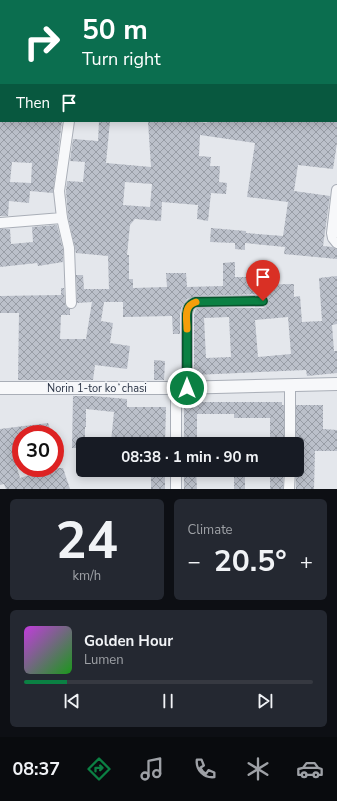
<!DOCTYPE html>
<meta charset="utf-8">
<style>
:root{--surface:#171b24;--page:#242831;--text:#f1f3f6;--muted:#9ea1a6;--line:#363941;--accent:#0b8043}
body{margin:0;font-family:"Nunito Sans",sans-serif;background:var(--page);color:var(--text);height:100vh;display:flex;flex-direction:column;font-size:15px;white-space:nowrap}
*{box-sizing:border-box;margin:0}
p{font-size:13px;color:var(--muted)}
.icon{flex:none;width:22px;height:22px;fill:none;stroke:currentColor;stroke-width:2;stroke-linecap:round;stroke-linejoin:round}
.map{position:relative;height:489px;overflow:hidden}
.panel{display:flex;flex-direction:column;gap:10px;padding:10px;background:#0d0f14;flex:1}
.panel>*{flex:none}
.banner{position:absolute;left:0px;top:0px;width:337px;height:122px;box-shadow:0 2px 10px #0003;background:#0b6e4f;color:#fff;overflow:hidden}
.speed{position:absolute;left:12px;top:425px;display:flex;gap:8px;font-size:20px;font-weight:700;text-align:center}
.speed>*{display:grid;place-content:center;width:52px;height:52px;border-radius:50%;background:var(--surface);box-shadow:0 2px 10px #0003;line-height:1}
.speed .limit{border:6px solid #d22;background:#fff;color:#111}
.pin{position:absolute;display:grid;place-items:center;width:34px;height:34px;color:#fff;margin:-41px -17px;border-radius:50% 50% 50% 0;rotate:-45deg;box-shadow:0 0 4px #0007}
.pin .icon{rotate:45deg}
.me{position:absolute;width:44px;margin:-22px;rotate:0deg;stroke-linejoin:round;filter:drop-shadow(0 0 3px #0008)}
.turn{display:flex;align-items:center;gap:14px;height:84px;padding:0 16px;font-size:18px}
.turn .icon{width:52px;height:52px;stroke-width:2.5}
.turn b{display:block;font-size:28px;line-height:34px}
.then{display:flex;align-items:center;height:38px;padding:0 16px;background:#0003;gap:8px;font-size:15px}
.big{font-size:30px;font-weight:700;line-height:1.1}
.panel .card{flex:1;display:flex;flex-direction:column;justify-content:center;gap:6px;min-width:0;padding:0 14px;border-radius:6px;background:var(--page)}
.panel .dial{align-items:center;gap:0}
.dial b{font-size:52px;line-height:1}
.song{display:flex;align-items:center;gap:12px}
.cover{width:48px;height:48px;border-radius:6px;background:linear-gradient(135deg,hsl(290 70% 55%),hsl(120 70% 35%))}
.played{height:4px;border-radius:2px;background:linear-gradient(90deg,var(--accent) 15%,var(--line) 15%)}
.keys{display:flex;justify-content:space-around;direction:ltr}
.heat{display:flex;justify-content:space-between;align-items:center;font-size:22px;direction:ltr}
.panel .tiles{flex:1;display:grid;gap:10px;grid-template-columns:1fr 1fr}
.card:last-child{grid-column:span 2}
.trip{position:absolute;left:76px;top:437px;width:228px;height:40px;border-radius:6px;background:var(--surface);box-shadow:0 2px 10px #0003;font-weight:700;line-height:40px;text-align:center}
.dock{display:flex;height:64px;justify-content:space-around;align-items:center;background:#090b0e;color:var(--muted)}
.dock .icon{width:28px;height:28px}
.dock .selected{color:var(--accent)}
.dock b{font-size:18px;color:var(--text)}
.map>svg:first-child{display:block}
</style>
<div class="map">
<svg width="337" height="489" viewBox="0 0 337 489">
<defs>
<pattern id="building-cross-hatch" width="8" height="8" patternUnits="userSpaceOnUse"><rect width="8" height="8" fill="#bbc0ca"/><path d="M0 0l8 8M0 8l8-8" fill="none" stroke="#989da6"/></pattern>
</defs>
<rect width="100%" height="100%" fill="#e4e7ec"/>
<g fill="url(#building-cross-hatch)" fill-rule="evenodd">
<path d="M0,121H62L53,193L30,191L29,203L9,201L8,216H0ZM12,162L32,163L31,183L10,182Z"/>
<path d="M99,121H110L106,163L151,167L148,121H191L207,123L206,121H337V143L333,169L298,165L294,191L330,196L323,246L332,247L337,249V259L284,254L285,247L245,243V250L235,249V243L210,242L211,228L246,231V233L283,236L288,202L247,197L255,143L200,135L199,156L211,157L210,166H220L219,182L227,183L226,194L211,193L208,221L197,219L198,205L162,202L161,221L135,219L130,225L127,255H129V279H133V288L167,287L166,273H186L187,287L223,286V263L235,262V277H246L247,285L294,284V297L300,296L302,322L322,321L319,278L337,276V324L332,325L334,351H337V373L307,376L306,370L194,375V315L195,310L197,308H263L267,306L269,301L268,297L263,294L195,296L187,299L182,306L180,314V334H173L172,316L123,317V302H104L101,321L113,323L110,343L130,346L127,369L95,365L93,380H18L19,313H0V296L61,295V288H64L65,304L66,307L70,309V315H61L60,339H86L92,302L77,303L76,275H83L84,289H109L108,256L76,253L68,217L66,191L67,181L83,182L85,162L70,161L73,139L98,141ZM125,182L152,184L150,207L123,205ZM229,317L231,357L206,358L204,318ZM288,317L291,354L258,357L255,320Z"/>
<polygon points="57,225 63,249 63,262 38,266 37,263 0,267 0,229 10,229 11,244 33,242 32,227"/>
<polygon points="154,360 165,361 164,380 154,380"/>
<polygon points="73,396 93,396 127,399 127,407 166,407 165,444 117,444 117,442 111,441 114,412 86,409 86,427 85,427 85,444 83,444 83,448 72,448"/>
<polygon points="184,402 282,402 282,405 284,405 284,444 270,444 270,418 234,418 234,414 197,414 197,444 184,444"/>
<polygon points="296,405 323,405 323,429 337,430 337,451 315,451 314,489 296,489 296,470 298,470 298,444 296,444"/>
<polygon points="48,423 52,434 21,434 21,456 14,458 20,478 53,468 63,468 70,489 6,489 4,484 0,485 0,429"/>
<rect x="151" y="470" width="14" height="19"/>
<polygon points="184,470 196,470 197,489 184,489"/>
<rect x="234" y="470" width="11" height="19"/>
<rect x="270" y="470" width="13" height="19"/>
</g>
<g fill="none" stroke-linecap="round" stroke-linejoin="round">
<g stroke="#a9aeb7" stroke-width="12">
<g id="minor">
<polyline points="116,1 116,0"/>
<polyline points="244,1 244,0"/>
<polyline points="336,44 337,45"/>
<polyline points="0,105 1,105"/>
<polyline points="337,190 332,233 333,238 337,243"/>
<polyline points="62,218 69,248 71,303"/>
<polyline points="0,223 62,218 59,191 69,121"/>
<path d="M187,388V314C188,307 189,305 195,302L263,301"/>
<polyline points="176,444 176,388"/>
<polyline points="290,444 290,386"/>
<polyline points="176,489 176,470"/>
<polyline points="289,489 290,470"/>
</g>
</g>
<g stroke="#a9aeb7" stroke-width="14">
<polyline id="tertiary" points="0,388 176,388 337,384"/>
</g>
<use href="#minor" stroke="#f7f8fa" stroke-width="10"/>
<use href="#tertiary" stroke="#f7f8fa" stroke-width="12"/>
</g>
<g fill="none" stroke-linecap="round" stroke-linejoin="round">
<g stroke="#07532c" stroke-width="10">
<path id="route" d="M187,388V314C188,307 189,305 195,302L263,301"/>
</g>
<use href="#route" stroke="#0b8043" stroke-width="7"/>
<path stroke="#f59e0b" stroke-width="7" d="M187,329C187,318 183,306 196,302"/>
</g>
<g text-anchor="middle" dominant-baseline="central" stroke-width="3" stroke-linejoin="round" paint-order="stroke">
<g font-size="11" fill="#2b3445" stroke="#f4f6f9">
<text x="97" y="388">Norin 1-tor koʻchasi</text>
</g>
</g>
</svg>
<div class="speed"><div class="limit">30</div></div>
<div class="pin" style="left:263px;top:301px;background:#d93025"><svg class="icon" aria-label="arrive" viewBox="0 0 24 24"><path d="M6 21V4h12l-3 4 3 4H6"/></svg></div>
<svg class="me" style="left:187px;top:388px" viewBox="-20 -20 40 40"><circle r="17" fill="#0b8043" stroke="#fff" stroke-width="3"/><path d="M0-11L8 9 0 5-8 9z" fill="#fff"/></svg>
<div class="trip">08:38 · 1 min · 90 m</div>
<div class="banner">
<div class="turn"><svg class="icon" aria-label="right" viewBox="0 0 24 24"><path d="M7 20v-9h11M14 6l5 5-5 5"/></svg><div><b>50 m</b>Turn right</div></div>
<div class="then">Then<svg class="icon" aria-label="arrive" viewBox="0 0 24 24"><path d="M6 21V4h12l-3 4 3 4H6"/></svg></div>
</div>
</div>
<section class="panel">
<div class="tiles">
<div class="card dial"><b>24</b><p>km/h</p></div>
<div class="card"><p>Climate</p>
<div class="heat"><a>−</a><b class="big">20.5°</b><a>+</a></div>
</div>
<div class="card">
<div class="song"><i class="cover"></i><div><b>Golden Hour</b><p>Lumen</p></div></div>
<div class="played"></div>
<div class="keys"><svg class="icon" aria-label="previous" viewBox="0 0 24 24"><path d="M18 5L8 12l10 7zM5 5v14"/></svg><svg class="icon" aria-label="pause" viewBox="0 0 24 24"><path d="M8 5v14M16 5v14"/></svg><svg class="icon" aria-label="next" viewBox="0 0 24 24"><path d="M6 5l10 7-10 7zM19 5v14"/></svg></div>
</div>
</div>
</section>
<nav class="dock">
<b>08:37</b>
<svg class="icon selected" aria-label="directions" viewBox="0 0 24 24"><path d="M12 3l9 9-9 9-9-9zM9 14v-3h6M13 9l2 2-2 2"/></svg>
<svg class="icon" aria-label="music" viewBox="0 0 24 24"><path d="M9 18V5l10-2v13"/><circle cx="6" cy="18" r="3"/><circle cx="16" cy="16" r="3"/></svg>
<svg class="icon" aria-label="phone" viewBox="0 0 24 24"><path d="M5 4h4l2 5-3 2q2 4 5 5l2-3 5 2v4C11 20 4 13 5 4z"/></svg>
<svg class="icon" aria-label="climate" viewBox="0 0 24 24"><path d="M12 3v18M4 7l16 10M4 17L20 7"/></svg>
<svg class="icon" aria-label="car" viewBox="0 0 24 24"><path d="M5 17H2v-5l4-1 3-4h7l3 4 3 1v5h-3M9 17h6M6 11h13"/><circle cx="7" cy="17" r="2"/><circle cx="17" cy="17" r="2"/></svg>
</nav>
